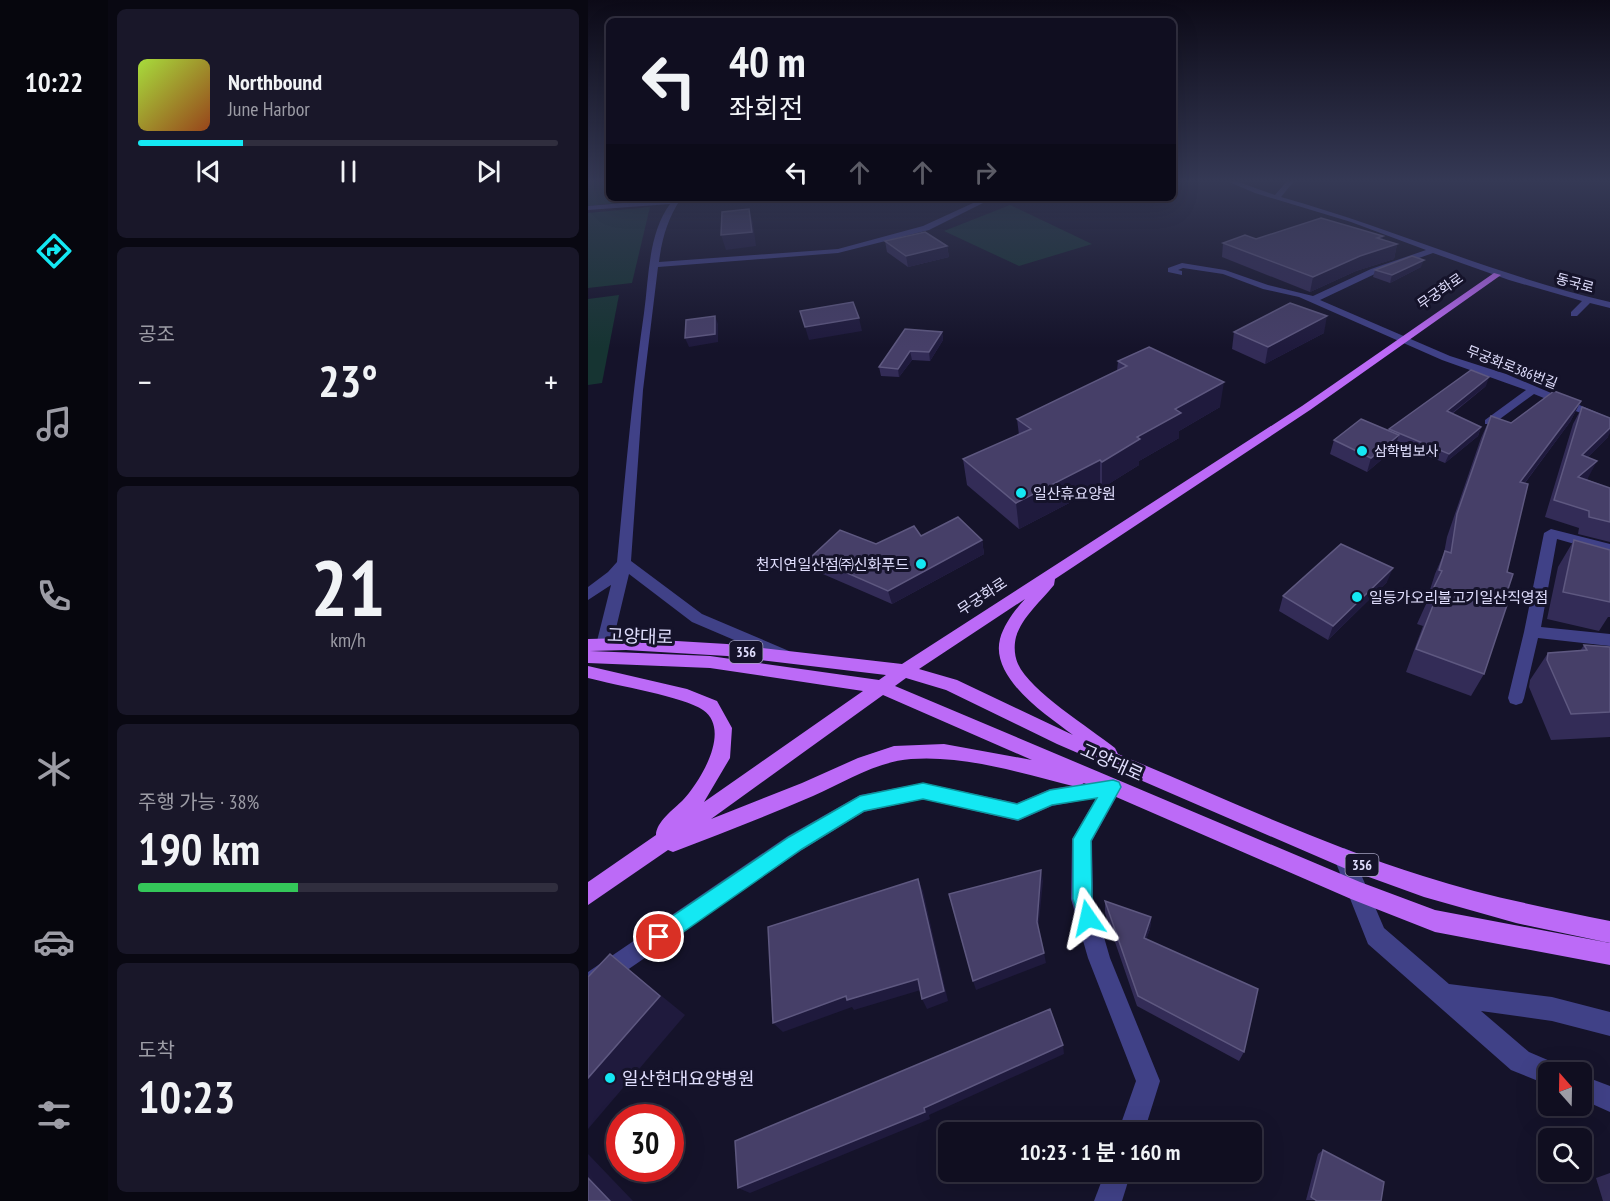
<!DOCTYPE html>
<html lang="ko">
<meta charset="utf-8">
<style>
:root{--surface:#100e20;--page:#191729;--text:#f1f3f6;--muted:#9c9ca5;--line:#302e3e;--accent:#14e8f3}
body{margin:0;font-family:"PT Sans Narrow","Noto Sans KR",sans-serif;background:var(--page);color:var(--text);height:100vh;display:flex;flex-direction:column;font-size:22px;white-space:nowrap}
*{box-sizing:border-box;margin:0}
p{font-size:20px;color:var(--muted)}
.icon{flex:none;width:33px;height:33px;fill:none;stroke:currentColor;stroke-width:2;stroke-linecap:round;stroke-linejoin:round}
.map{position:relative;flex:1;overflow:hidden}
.details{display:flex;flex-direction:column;gap:9px;padding:9px;background:#090812;width:480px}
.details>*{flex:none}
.guide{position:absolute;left:18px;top:18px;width:570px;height:183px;border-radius:9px;box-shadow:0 6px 24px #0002,0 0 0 2px var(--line);background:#100e20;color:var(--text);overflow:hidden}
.needle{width:39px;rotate:340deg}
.buttons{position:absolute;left:950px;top:1062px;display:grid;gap:12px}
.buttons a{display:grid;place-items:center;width:54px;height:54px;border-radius:9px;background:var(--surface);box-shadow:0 6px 24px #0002,0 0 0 2px var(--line);font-size:30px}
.speed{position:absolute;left:18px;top:1104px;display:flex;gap:12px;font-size:30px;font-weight:700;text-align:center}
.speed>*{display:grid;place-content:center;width:78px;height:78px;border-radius:50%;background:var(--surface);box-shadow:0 6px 24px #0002,0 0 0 2px var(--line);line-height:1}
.speed .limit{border:9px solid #d22;background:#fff;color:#111}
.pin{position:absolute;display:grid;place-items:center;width:51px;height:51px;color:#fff;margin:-26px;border:3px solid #fff;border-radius:50%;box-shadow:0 2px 6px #0007}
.me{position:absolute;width:66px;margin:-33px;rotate:349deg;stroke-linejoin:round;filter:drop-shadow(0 0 4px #0008)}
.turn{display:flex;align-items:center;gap:21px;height:126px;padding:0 24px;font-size:27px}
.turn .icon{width:78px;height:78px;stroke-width:2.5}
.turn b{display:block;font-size:42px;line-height:51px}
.lanes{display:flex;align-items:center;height:57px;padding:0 24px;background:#0003;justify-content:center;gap:30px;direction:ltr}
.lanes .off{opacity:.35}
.big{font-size:45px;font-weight:600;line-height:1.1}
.details .tile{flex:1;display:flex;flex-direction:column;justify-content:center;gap:9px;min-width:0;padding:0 21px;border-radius:9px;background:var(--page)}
.details .dial{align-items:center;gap:0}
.dial b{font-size:78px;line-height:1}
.song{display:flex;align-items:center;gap:18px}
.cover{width:72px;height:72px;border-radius:9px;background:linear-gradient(135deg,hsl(80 70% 55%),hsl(20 70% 35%))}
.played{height:6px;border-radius:3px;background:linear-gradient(90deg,var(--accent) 25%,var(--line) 25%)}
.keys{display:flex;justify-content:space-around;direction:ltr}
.heat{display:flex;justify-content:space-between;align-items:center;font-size:33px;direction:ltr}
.charge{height:9px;border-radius:4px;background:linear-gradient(90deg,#34c759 38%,var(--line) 0)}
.trip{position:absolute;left:350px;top:1122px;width:324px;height:60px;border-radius:9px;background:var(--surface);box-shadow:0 6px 24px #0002,0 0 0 2px var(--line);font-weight:600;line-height:60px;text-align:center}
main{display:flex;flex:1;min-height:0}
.menu{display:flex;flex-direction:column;width:108px;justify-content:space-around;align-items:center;background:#06060d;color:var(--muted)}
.menu .icon{width:42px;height:42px}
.menu .on{color:var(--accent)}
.menu b{font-size:27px;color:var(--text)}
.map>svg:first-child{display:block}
</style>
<main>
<nav class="menu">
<b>10:22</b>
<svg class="icon on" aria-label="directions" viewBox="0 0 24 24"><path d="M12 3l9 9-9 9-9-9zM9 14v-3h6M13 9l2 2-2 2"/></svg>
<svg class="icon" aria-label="music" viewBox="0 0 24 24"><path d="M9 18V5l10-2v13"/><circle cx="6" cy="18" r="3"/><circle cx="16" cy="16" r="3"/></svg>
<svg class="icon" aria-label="phone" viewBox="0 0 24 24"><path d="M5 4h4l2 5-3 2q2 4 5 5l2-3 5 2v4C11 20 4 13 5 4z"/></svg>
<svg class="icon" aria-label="climate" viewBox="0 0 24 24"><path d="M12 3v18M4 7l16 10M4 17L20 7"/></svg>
<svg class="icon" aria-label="car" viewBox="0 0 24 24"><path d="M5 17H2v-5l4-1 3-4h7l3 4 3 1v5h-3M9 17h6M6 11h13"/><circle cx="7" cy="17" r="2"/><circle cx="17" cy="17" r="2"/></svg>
<svg class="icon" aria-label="filters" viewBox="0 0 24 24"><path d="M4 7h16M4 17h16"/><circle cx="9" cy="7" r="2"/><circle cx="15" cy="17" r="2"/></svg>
</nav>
<section class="details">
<div class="tile">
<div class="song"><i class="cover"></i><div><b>Northbound</b><p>June Harbor</p></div></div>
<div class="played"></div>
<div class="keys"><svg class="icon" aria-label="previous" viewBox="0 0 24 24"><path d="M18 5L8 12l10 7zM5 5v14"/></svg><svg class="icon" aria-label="pause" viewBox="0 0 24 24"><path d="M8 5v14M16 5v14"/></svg><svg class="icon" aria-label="next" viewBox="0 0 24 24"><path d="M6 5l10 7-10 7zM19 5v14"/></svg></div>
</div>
<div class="tile"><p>공조</p>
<div class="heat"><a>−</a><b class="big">23°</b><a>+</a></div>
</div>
<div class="tile dial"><b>21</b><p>km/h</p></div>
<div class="tile"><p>주행 가능 · 38%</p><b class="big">190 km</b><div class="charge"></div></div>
<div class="tile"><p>도착</p><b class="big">10:23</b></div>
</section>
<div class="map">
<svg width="1022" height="1201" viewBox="0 0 1022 1201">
<rect width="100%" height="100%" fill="#15132a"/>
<g fill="#163432">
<polygon points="0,180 21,180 21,198 75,198 0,206"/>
<polygon points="422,205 504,244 431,266 356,231"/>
<polygon points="62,207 44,283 0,288 0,213"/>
<polygon points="31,295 14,383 0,385 0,299"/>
</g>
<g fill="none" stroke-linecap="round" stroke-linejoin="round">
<g fill="#404187" fill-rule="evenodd">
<path d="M636,180H645L687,195L700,180H707L693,197C804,228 909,276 1022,302V308L1002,303L989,316H983V312L994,301L921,280L845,253L789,273L732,300L862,356L918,374L1022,418V425L946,394L905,424H897V420L938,390L854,360L711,297L675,289L635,274L595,268L590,270L594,271V275L580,272V268L594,263L637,270L680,285L725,296L783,269L838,250L763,222L667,193Z"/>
<path d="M93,198C80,219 74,237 71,262L250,249L335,226L396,198H405L341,230L250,253L70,267L55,390L43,561L114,614L201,651L203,655L201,659L195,661L104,622L41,574L24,645L22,649H10L8,645L23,585L0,600V587L20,572L29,562C37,479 44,395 56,313C61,277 60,234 82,204L0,210V206Z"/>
<polygon points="963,529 1022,544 1022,554 969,539 953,627 1022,634 1022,646 950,638 936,698 934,703 928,705 922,703 920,698 936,632 956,533"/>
<polygon points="525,779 532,781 534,787 504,841 505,899 522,958 572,1081 556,1132 530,1132 548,1081 500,958 483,899 484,839 508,798 464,806 430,821 335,799 276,812 214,850 0,997 0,972 200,836 272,795 335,783 429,803 462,789"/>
<polygon points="756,848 763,851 796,928 861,984 964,997 1022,1012 1022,1036 964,1021 893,1011 941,1052 969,1064 972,1072 960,1072 960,1085 923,1070 780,944 746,858 749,851"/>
<polygon points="993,1075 1022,1086 1022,1112 993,1099"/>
<polygon points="517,1172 543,1172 534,1201 506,1201"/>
</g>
<path fill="#bc6af7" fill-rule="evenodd" d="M906,273L913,275L722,410L467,579L466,585C454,600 434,617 428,637C426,645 426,655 430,664C442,691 502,728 527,748L530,754C631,796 731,843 835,876C896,896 960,908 1022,921V943L928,923L836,897L756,868L469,744L358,690L318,678L307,686L772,882L847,910L1022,943V965L847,932L763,899L496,783L489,787C435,774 379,755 323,759C287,762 257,782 225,796C179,816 132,834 85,852L80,850L0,905V882L68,835C68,822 86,809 95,800C112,782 144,730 115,710C97,697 26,685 0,678V666L99,689L129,701L144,728L142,758L116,802L275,691L122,668L0,663V639L38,638L139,644L314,664L714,406ZM437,599C427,610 416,624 412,639C402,678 458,715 485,735L369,680L331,669ZM38,650L139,656L298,675L291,680L122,656L2,651ZM295,695L444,760L356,744L306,746L270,758L214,783L123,819Z"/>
</g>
<g fill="#332c57">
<polygon points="795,236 794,240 809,244 806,259 768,271 722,292 634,257 635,243"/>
<polygon points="297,241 359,246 361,257 320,267 299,252"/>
<polygon points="833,267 802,283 785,277 787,270"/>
<polygon points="354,332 355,340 342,361 324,360 311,377 293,376 291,367"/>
<polygon points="646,332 736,333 677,364 644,349"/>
<polygon points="530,361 632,407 591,431 591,438 551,461 551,465 514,488 512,487 431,529 379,485 375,459 431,435 429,419 529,371"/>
<polygon points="898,386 864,414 893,427 890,436 857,463 808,443 806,449 779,472 742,454 746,440 801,431 801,429"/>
<polygon points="993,401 982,422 937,483 919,572 915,604 896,674 883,696 818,672 835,626 829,624 843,593 841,593 847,574 856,553 859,537 893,438 903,416 923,423"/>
<polygon points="994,407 1020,437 1000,457 1000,478 998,479 1022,488 1022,542 990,534 991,528 957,517 985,424"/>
<polygon points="333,536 394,540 396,554 304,604 228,571 223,557"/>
<polygon points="986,540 1022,550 1022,617 1020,617 1011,631 959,619 970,567"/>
<polygon points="799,582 740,640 691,611 695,596"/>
<polygon points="996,645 1022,647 1022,737 963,740 941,687 942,680 960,653 992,651"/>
<polygon points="517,901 563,917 562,929 558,939 656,1052 651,1061 549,1006 517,913"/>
<polygon points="735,1150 793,1201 718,1200 730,1154"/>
<polygon points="1022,1173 1022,1201 1015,1201 1008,1178"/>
</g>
<g fill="#1f1a3d">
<polygon points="161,209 165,223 168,246 138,250 133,235"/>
<polygon points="795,236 791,250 809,244 806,259 768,271 722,292 725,277 789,238"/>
<polygon points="359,246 361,257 320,267 318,256"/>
<polygon points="836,260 833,267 802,283 804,275"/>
<polygon points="127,316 130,324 130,342 101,347 97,338"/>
<polygon points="739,316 736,333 677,364 680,347"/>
<polygon points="271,318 274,331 221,340 217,327"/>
<polygon points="354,332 355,340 342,361 341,352"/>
<polygon points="322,351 324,360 311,377 310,369"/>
<polygon points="901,377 898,386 855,420 859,411"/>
<polygon points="636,382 632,407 591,431 591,438 551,461 551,465 514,488 514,462 587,409"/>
<polygon points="993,401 982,422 921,504 932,482"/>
<polygon points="893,427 890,436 857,463 861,454"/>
<polygon points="1022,428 1022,433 1020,437 985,472 994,455"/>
<polygon points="811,435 806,449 779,472 783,458"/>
<polygon points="512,460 512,487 431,529 428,503"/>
<polygon points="1009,461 1000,478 981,493 990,477"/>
<polygon points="394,540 396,554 304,604 300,591"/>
<polygon points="805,568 799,582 740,640 745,626"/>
<polygon points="453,870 455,881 450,932 449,922"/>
<polygon points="330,879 335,891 360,1001 339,1009 334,999"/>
<polygon points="563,917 562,929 555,949 556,938"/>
<polygon points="456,953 458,963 388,990 385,981"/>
<polygon points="22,954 97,1015 0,1129 0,1078"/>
<polygon points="330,979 336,989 266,1010 264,1007 195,1032 185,1023 258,996"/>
<polygon points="475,1045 476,1054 341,1115 342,1119 162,1193 150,1188 336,1108"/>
<polygon points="0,1154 45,1201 22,1201 0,1178"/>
</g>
<g fill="#463f68" stroke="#5e5880" stroke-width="1.5">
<polygon points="161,209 164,232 133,235 134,212"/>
<polygon points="733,218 795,236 789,238 809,244 772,256 725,277 635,243 657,235 668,239"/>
<polygon points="337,232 359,246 318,256 297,241"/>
<polygon points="824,256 836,260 804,275 787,270"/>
<polygon points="265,302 271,318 217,327 212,311"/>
<polygon points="702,303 739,316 680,347 646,332"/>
<polygon points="127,316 127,334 97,338 98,320"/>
<polygon points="317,329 354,332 341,352 322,351 310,369 291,367"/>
<polygon points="561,347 636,382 587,409 593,413 549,437 552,439 514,462 512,460 428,503 375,459 443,429 429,419 539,366 530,361"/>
<polygon points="883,370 901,377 859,411 893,427 861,454 801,429"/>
<polygon points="966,391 993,401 932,482 940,484 919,572 925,574 915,604 919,605 896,674 828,649 846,603 839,601 854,571 851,570 857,551 863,553 869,514 903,416 923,423"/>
<polygon points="994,407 1022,418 1022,428 994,455 1009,461 990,477 1022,488 1022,522 1001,517 1001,511 966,500"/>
<polygon points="773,419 811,435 783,458 746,440"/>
<polygon points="370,517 394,540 300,591 223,557 252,530 288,544 326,526 333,536"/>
<polygon points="986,540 1022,550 1022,602 975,592"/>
<polygon points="753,544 805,568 745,626 695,596"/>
<polygon points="996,645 1022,647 1022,712 983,714 959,660 960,653 999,650"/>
<polygon points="453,870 449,922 456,953 385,981 361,894"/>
<polygon points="330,879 356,991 334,999 330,979 259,1000 258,996 185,1023 180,927"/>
<polygon points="517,901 563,917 556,938 670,989 656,1052 550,996"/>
<polygon points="22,954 72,996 0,1078 0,977"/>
<polygon points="462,1009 475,1045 336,1108 337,1112 150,1188 147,1141"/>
<polygon points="735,1150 796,1182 793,1201 729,1201 723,1197"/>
<polygon points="0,1178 22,1201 0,1201"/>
</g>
<linearGradient id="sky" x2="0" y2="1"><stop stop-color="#0c0a17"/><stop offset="0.52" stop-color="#353955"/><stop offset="1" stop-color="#353955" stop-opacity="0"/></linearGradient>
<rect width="1022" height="348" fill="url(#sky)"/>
<polygon fill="#14e8f3" stroke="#0d979e" stroke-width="1.5" points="525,780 531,782 533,787 503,841 504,899 510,918 507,925 500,928 493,925 485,899 485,839 509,798 464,805 430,820 335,799 276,811 214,849 78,944 71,947 64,944 61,937 64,930 201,837 272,796 335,783 429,804 462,790"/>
<g fill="#14e8f3" stroke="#15132a" stroke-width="2">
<circle cx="774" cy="451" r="6"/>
<circle cx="433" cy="493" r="6"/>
<circle cx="333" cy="564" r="6"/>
<circle cx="769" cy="597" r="6"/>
<circle cx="22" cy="1078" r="6"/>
</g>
<g text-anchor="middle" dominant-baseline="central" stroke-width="6" stroke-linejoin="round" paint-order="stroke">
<g font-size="14" fill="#e0defd" stroke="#15132a">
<text transform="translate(987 283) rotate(15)">동국로</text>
<text transform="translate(852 291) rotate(-35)">무궁화로</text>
<text transform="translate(924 367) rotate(21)">무궁화로386번길</text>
</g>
<g font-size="14" fill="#e0defd" stroke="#15132a" text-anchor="start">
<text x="786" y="451">삼학법보사</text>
</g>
<g fill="#15132a" stroke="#a3a1be" stroke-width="1.5">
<rect x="141.5" y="641" width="33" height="22" rx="4.5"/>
<rect x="757.5" y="854" width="33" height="22" rx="4.5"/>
</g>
<g font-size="14" font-weight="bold" fill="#e0defd">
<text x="158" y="652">356</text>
<text x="774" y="865">356</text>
</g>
<g font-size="15" fill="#e0defd" stroke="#15132a" text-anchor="start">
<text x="445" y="493">일산휴요양원</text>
<text x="321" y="564" text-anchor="end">천지연일산점㈜신화푸드</text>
<text x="781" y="597">일등가오리불고기일산직영점</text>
</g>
<g font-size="15" fill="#e0defd" stroke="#15132a">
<text transform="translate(394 596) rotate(-33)">무궁화로</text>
</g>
<g font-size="18" fill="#e0defd" stroke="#15132a">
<text transform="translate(52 636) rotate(2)">고양대로</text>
<text transform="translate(524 762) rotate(24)">고양대로</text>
</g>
<g font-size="18" fill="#e0defd" stroke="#15132a" text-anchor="start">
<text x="34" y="1078">일산현대요양병원</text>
</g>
</g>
</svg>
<div class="buttons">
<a><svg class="needle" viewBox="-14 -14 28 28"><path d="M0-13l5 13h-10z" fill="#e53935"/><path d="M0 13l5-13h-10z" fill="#9c9ca5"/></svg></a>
<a><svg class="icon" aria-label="search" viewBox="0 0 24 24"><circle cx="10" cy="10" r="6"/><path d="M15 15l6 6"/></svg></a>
</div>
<div class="speed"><div class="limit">30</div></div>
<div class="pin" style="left:71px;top:937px;background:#d93025"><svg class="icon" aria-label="arrive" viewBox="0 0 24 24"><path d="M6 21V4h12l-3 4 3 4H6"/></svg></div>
<svg class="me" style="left:500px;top:918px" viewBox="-20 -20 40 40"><path d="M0-17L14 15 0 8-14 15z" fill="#14e8f3" stroke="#fff" stroke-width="4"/></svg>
<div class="trip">10:23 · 1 분 · 160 m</div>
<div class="guide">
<div class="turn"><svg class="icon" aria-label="left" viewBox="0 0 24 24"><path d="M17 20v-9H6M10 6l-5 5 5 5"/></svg><div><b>40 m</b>좌회전</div></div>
<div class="lanes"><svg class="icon" aria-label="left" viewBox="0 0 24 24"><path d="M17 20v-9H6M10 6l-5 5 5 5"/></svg><svg class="icon off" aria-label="ahead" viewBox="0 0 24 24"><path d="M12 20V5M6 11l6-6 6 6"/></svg><svg class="icon off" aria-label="ahead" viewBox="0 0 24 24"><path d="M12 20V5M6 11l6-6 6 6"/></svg><svg class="icon off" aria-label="right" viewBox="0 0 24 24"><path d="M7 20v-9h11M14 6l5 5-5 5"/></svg></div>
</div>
</div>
</main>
